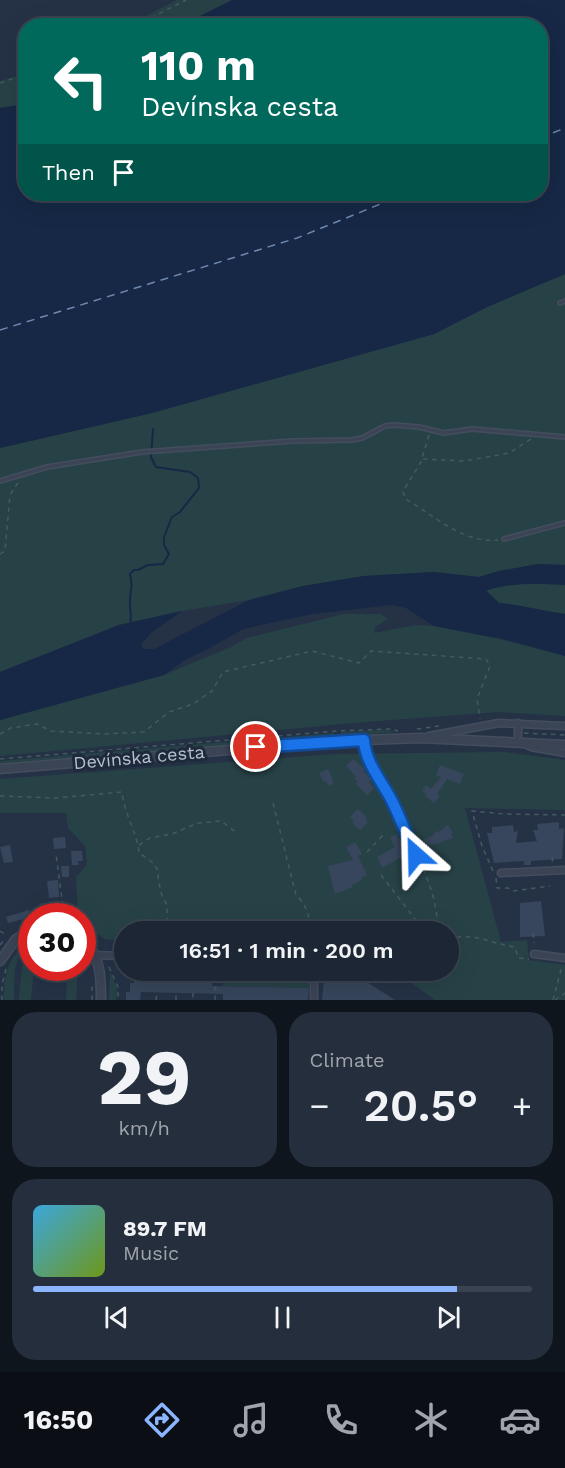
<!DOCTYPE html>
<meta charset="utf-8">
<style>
:root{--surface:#1c2634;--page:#252e3c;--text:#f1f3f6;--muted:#a0a5ac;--line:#3a434f;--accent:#8cb5ff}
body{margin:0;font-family:"Work Sans",sans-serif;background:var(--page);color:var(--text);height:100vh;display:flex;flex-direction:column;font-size:22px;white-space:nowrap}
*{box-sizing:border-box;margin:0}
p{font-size:20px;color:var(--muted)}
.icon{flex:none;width:33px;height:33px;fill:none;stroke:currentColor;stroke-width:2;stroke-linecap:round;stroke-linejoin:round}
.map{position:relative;height:1000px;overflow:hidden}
.drawer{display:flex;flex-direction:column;gap:12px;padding:12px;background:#0f151d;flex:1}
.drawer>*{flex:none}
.banner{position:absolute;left:18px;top:18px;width:530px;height:183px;border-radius:24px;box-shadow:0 6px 24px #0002,0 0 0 2px var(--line);background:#00695c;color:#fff;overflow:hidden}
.speed{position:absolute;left:18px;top:903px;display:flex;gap:12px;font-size:30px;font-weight:700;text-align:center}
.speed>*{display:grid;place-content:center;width:78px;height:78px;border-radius:50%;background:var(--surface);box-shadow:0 6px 24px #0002,0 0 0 2px var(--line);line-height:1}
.speed .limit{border:9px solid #d22;background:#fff;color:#111}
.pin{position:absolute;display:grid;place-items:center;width:51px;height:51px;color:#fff;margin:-26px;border:3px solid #fff;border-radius:50%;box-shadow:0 2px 6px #0007}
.me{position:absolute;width:66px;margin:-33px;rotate:335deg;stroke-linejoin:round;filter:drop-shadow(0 0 4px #0008)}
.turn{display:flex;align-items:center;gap:21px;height:126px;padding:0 24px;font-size:27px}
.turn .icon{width:78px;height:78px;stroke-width:2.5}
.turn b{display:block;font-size:42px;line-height:51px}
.then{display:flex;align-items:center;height:57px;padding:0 24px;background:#0003;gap:12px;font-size:22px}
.big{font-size:45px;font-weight:600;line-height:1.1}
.drawer .tile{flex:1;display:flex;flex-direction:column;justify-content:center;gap:9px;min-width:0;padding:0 21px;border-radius:24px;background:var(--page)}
.drawer .dial{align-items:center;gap:0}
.dial b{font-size:78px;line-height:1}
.song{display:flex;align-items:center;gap:18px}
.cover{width:72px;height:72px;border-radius:9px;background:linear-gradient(135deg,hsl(200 70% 55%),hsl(80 70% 35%))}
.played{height:6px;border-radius:3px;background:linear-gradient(90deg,var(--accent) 85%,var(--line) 85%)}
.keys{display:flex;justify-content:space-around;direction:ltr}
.heat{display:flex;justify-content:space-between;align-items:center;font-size:33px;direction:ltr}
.drawer .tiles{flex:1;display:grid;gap:12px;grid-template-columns:1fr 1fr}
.tile:last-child{grid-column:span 2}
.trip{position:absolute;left:114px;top:921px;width:345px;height:60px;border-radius:30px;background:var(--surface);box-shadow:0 6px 24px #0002,0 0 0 2px var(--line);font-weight:600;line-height:60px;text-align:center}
.menu{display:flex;height:96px;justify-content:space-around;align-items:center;background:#0b0f15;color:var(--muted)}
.menu .icon{width:42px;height:42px}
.menu .active{color:var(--accent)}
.menu b{font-size:27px;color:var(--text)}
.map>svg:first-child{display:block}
</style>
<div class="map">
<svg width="565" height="1000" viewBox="0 0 565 1000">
<rect width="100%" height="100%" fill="#253246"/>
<g fill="#274247">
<polygon points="177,0 232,0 182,25 128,25"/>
<polygon points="25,74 25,104 0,108 0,81"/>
<polygon points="565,274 565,565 538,564 499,571 479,577 434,572 364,576 303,586 249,600 182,611 119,625 0,672 0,448 152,413 434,334 487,307"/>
<path d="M529,583L565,585V614C543,611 521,605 499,603L486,590L496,587Z"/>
<polygon points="344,614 381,614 388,619 375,627 374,633 416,625 434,626 503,640 565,656 565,716 498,712 365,722 0,756 0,720 164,675 231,647 247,638"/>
<polygon points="384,730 399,732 341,736 341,732"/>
<polygon points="334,733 334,736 0,764 0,761"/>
<polygon points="505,752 565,760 565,810 465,808 501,942 527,940 529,960 565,965 565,1000 435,1000 410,982 368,971 448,970 448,932 124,932 124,941 105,939 83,925 82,916 78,916 76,877 87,865 85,846 68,828 66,813 0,813 0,779 336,754"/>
<path d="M31,941V950C10,952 15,984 14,1000H4C4,975 8,954 31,941Z"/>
<polygon points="22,966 34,968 31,1000 19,1000"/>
<polygon points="67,968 78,968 76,1000 66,1000"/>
<polygon points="110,971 117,988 116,1000 109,1000"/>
<polygon points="223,971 309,971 309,988 223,986"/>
</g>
<g fill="#162846">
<polygon points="232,0 565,0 565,274 487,307 434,334 152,413 0,448 0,108 25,104 26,194 540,194 540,26 182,25"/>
<path d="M538,564L565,565V585C542,584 507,582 486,591L499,603C521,605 543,611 565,614V656L503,639L434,626L406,608L392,605L312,614L243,629L208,649L185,660L164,675L0,720V672L119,625L182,611L151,633L141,644L143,649H154L249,600L303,586L364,576L434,572L479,577L499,571Z"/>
</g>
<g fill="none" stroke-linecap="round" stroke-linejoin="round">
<path stroke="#162846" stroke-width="2" d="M130,625C132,615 130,613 130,605C129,591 134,589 130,574L134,570H138L148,565L163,564L169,554L164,545V537L172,517L180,512L199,488L198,478L190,472L156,467L151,457L153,429"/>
<g stroke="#6e88b0" stroke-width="1.5" stroke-dasharray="8 6" stroke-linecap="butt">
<polyline points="540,138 565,128"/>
<polyline points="0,330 297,238 405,194"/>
</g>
</g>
<g fill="#37465c">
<polygon points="353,759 365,769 363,771 372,780 369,782 374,788 367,795 356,784 358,782 354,778 356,777 346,766"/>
<polygon points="440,765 464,774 460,784 447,779 437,794 440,796 434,803 425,796 426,794 422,791 426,785 431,789 441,777 436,775"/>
<polygon points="328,769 334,783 329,786 326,781 324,782 319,773"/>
<polygon points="358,809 367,818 366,820 368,822 360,830 352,823 354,821 350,817"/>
<polygon points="559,822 559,829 564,828 562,859 531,861 531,865 524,865 524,861 494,863 487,833 492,833 492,827 513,825 514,832 518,831 516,843 537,841 533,830 538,830 537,824"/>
<polygon points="448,825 453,833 451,834 453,838 426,847 423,839 433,836 434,833 442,830 445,826"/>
<polygon points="397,834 409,857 402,860 400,858 382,868 377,857 395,847 390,837"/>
<polygon points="65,837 66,848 54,849 53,838"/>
<polygon points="355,842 362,854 358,856 367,875 361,878 362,880 352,885 353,887 335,894 328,866 353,860 346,847"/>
<polygon points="10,845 13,862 4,863 0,847"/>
<polygon points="71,851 82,851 83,861 78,861 79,865 72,865"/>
<polygon points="61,866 69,866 69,877 62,877"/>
<polygon points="58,880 59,897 49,898 47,881"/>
<polygon points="541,901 545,936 520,937 520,903"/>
<polygon points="29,910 31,917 8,923 6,917"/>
<polygon points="134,977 212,979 212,986 309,988 308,1000 223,1000 223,994 141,992 140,1000 126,1000 126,992 130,992 130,983 134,983"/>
<polygon points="324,980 365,981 395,1000 322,1000"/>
</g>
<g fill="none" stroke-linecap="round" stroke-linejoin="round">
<g stroke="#444d5e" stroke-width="6">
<g id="service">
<polyline points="560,303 565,301"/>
<polyline points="0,481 47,467 142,452 293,441 352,440 362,438 385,426 393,425 419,427 444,433 472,429 565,437"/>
<polyline points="504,539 565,523"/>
</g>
</g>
<g stroke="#444d5e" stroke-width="9">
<g id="minor">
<polyline points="518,723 518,741 531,747 565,753"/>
<polyline points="429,736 499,723 565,726"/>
<path d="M364,740C365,763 384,783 393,803C401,820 408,838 416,855"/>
<polyline points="501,873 565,870"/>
<polyline points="534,954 565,958"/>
<polyline points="95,955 124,956"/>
<polyline points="314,1000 314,970"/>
</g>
</g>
<g stroke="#444d5e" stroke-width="11">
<g id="tertiary">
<polyline points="0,769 338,741 420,738 565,745"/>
<path d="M82,939C101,955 101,977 101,1000"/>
<polyline points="0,961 16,939 32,931"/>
</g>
</g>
<g stroke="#415b5e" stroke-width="1.5" stroke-dasharray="4.5 4.5" stroke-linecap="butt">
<polyline points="135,26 186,0"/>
<polyline points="0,83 26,74"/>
<path d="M429,435L421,462L403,491L405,499C434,515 463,544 498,540"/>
<polyline points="423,459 464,461 482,458 509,453 531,439"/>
<polyline points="0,554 5,551 10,495 19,481"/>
<polyline points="417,729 439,726"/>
<polyline points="524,733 565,735"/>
<polyline points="0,734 11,728 37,724 51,731 105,734 144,732 169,712 193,704 212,691 223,672 312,651 359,663 371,651 486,659 490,666 477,699 480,719"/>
<polyline points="0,759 337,731 391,729 398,731"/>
<path d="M0,796L55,798L122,792C124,814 137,832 139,853C150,860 160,865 158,879L162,896L167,905V919L164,928"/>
<path d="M273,803L296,895C307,904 309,918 312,932"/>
<polyline points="139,845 150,838 172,834 198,823 221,821 237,833"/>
<polyline points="367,852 383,835"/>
<polyline points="552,857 553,864"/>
<path d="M419,861C428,876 442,916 435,932"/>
<polyline points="493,871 482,846 472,811 504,814 565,815"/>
<polyline points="381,875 425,932"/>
<polyline points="496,878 497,888 508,888 513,891 550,886"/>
<polyline points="41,904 61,911 63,907 56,854"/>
<polyline points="47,907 51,916"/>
<polyline points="0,931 6,935"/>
<polyline points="533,933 534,943"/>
<path d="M448,936L453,938C476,933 492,944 515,947L518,958L529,959"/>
<polyline points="0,945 5,939"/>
<polyline points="109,967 118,987 118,1000"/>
<polyline points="190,970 190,978"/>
<polyline points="353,970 392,983"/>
<polyline points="149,977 149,970"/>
<polyline points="169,978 169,970"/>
<polyline points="193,993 193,1000"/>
<polyline points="2,1000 2,985 7,965"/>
<polyline points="92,1000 92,986"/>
<polyline points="156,1000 157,993"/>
<polyline points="176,1000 176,993"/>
<polyline points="215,1000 215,970"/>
<polyline points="553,1000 562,966"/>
<polyline points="555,1000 565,993"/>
</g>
<use href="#service" stroke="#3a4455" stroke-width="3"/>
<use href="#minor" stroke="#3a4455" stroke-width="6"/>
<use href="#tertiary" stroke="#3a4455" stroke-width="8"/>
</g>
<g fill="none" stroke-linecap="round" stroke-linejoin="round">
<g stroke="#114b97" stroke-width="15">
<path id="route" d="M256,747L364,740C365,763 384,784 393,803C401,820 408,838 416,855"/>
</g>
<use href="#route" stroke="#1a73e8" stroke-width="10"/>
</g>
<g text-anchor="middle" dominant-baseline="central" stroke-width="6" stroke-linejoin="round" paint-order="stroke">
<g font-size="18" fill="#b8c0ce" stroke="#1e293b">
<text transform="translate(139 757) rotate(-5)">Devínska cesta</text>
</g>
</g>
</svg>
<div class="speed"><div class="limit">30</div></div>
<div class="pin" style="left:256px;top:747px;background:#d93025"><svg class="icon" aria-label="arrive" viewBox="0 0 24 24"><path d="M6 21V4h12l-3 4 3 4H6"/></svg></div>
<svg class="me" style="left:416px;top:855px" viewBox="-20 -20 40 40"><path d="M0-17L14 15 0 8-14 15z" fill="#1a73e8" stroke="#fff" stroke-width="4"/></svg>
<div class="trip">16:51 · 1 min · 200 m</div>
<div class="banner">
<div class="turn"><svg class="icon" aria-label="left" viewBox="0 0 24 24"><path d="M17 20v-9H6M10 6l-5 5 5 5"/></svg><div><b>110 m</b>Devínska cesta</div></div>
<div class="then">Then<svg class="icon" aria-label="arrive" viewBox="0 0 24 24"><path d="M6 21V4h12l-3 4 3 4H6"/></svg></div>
</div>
</div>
<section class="drawer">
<div class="tiles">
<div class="tile dial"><b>29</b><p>km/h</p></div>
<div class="tile"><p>Climate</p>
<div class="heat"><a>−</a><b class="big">20.5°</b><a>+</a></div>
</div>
<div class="tile">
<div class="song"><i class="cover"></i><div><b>89.7 FM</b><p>Music</p></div></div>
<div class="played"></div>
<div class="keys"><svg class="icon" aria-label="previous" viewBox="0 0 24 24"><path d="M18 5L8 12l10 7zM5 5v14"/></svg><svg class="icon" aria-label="pause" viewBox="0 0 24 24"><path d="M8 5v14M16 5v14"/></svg><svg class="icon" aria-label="next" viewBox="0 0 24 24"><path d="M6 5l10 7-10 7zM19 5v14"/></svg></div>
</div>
</div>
</section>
<nav class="menu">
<b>16:50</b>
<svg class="icon active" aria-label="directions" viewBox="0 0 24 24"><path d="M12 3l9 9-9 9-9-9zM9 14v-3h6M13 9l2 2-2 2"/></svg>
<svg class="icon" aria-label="music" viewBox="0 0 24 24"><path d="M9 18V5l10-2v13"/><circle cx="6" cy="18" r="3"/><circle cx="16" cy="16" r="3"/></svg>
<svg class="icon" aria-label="phone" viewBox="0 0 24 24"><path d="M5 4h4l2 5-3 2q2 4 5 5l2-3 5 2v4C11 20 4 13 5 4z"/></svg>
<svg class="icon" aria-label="climate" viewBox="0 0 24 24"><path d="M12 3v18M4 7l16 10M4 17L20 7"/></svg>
<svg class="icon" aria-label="car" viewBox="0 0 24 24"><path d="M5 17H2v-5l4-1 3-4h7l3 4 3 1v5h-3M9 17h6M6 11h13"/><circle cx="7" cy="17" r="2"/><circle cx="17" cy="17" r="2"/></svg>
</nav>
